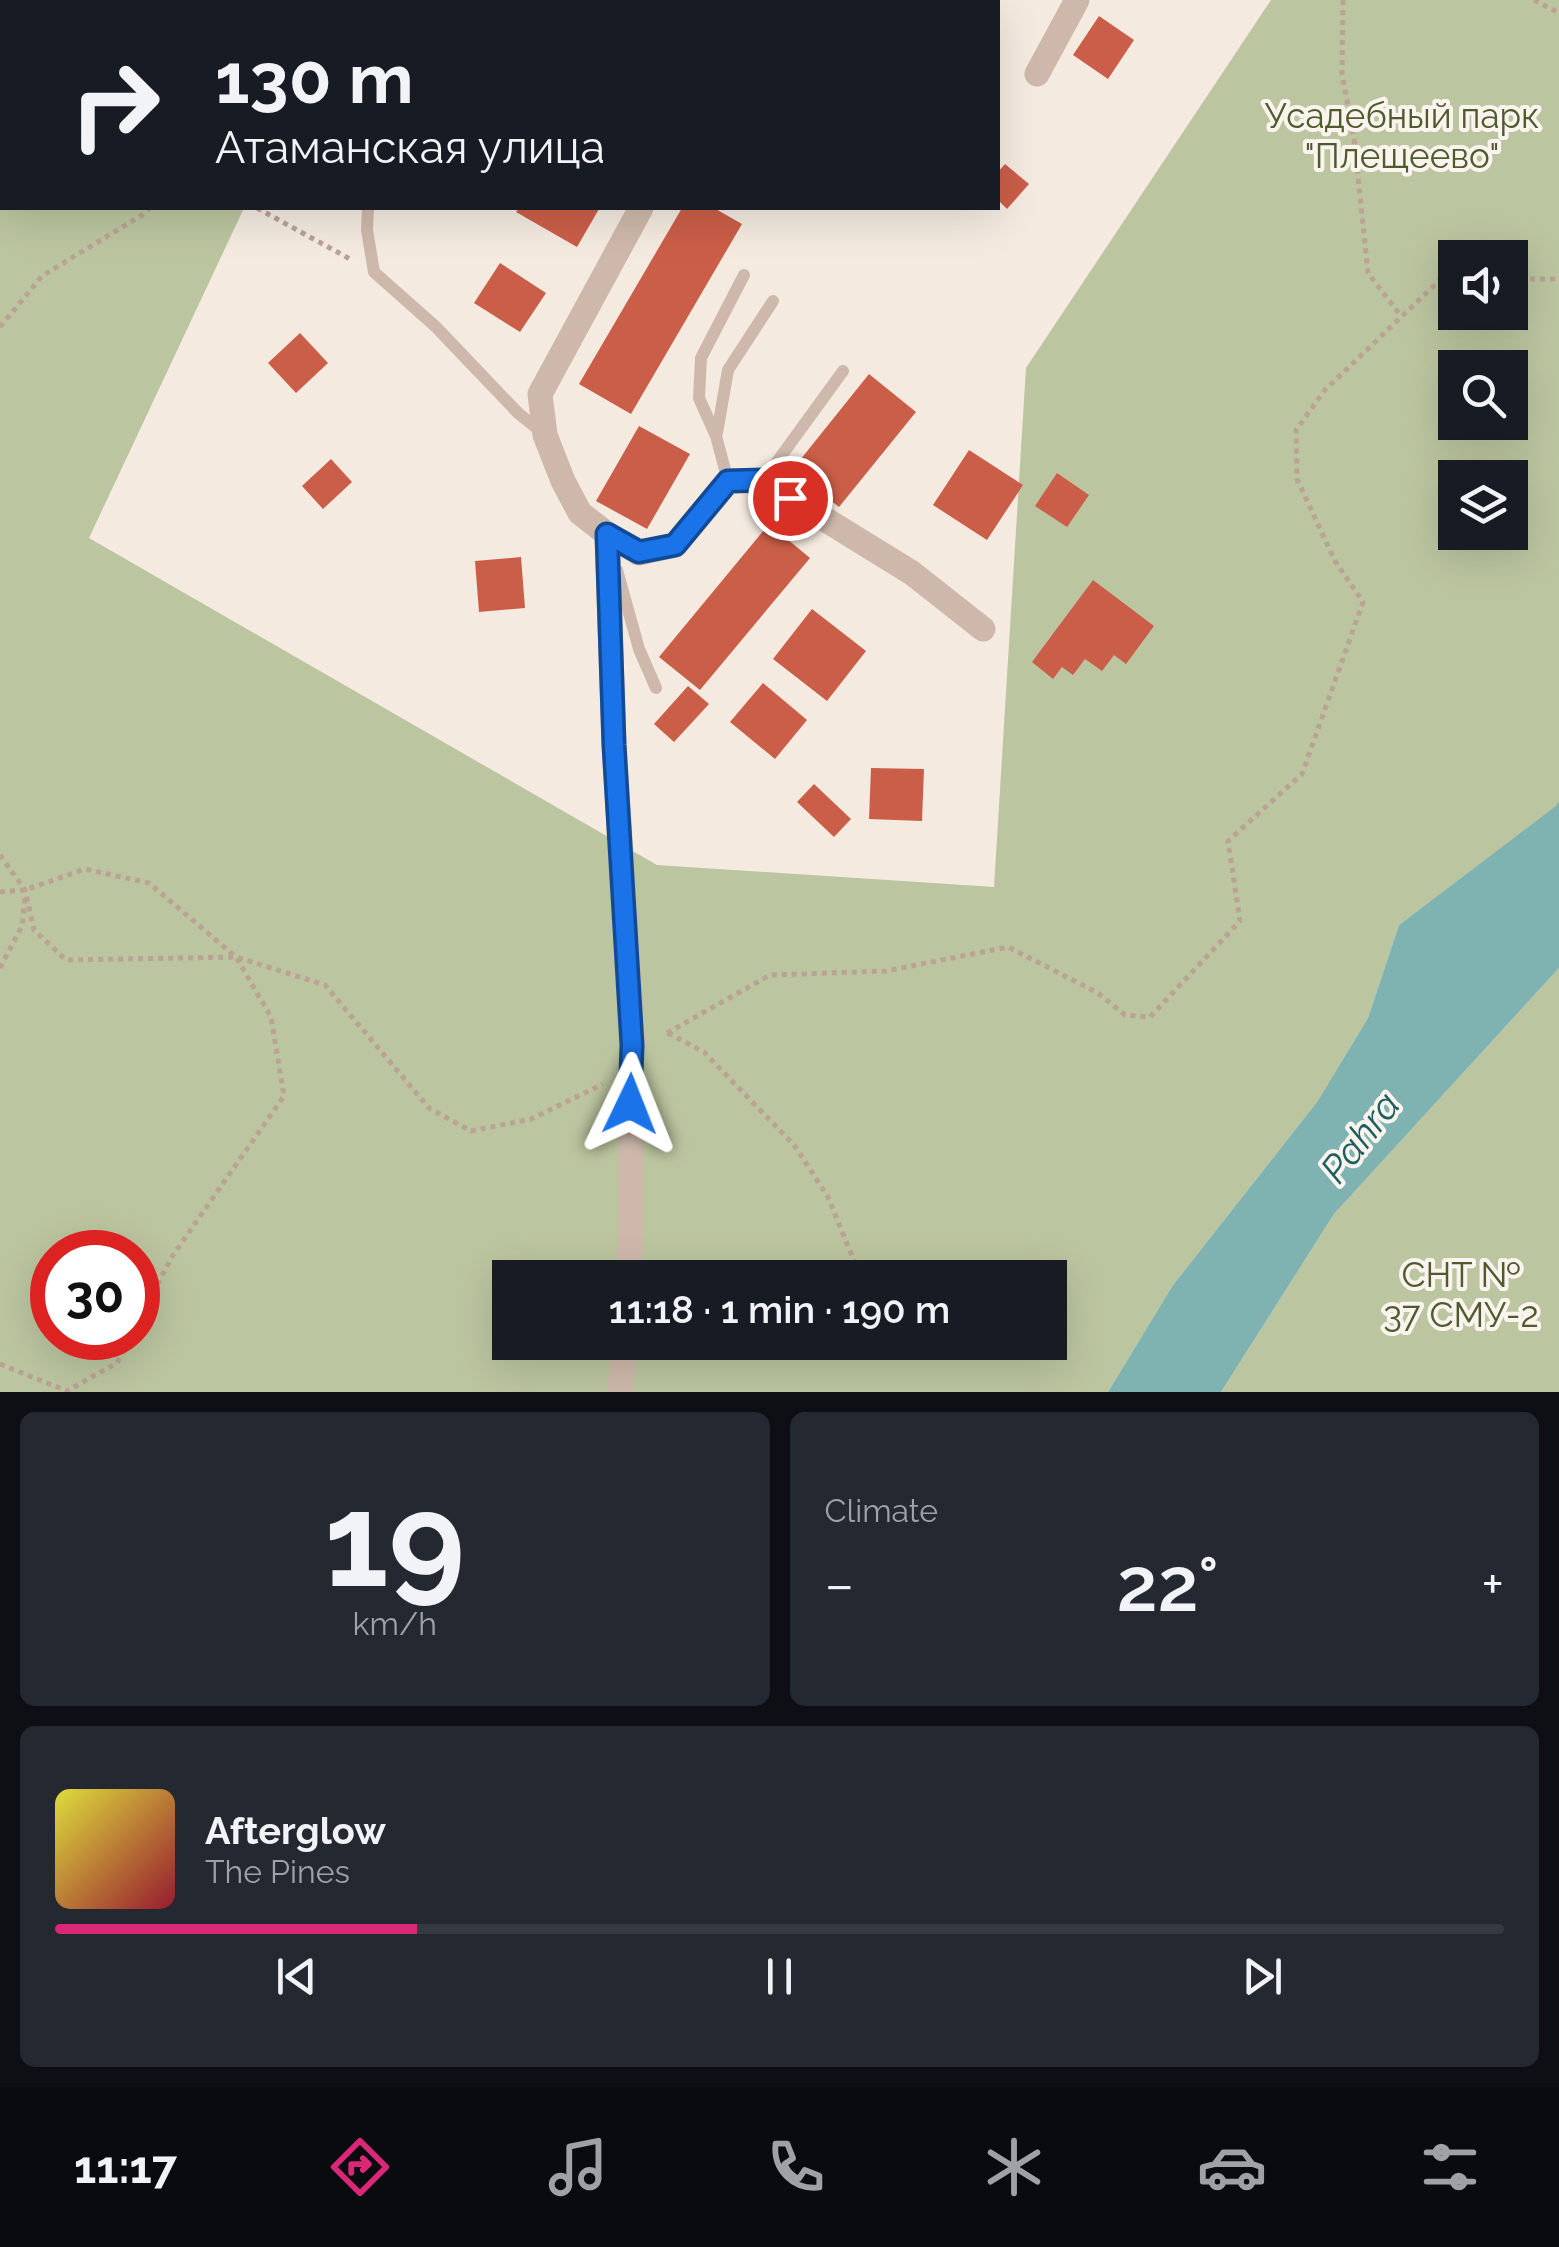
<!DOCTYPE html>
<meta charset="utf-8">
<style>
:root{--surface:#171b24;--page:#242831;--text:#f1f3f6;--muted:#9ea1a6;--line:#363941;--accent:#db2777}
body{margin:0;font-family:Raleway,sans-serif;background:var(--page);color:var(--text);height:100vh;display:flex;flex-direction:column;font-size:38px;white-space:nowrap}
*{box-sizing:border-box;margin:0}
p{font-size:32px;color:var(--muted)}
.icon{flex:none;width:55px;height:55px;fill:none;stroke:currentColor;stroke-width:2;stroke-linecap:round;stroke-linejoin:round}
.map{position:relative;height:1392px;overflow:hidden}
.sheet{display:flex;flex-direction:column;gap:20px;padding:20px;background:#0d0f14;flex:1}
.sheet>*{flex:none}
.top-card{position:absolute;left:0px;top:0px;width:1000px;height:210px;box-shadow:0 10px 40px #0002;background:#171b24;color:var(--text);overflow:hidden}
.tools{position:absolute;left:1438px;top:240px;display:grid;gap:20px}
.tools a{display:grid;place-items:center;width:90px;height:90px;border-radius:0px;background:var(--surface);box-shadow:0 10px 40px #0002;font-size:50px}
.speed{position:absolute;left:30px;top:1230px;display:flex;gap:20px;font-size:50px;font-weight:700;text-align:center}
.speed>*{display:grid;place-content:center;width:130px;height:130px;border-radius:50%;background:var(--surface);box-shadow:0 10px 40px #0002;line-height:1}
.speed .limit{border:15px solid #d22;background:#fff;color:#111}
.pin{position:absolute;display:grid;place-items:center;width:85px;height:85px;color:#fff;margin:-42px;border:5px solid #fff;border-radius:50%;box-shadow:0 2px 10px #0007}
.me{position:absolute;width:110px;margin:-55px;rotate:2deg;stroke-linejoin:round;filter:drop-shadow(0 0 8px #0008)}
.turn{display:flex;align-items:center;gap:35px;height:210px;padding:0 50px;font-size:45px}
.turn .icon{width:130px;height:130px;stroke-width:2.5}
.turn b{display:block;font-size:70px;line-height:85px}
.big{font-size:75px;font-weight:600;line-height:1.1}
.sheet .tile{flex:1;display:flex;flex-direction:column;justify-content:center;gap:15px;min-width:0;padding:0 35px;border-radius:15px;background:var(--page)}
.sheet .dial{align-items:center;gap:0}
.dial b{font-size:130px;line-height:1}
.song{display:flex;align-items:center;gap:30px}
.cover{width:120px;height:120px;border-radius:15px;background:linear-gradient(135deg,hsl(60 70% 55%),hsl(350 70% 35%))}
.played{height:10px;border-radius:5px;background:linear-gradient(90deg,var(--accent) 25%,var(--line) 25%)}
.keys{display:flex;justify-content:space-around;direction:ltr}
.heat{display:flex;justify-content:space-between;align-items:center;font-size:55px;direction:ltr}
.sheet .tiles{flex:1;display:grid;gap:20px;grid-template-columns:1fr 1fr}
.tile:last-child{grid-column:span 2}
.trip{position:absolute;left:492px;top:1260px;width:575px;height:100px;border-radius:0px;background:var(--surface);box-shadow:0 10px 40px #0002;font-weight:600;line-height:100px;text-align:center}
.tabs{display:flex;height:160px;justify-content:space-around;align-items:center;background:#090b0e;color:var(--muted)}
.tabs .icon{width:70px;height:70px}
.tabs .current{color:var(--accent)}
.tabs b{font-size:45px;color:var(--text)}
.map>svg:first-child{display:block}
</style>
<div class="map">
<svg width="1559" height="1392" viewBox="0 0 1559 1392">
<rect width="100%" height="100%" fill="#f4eae0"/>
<g fill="#bbc59f" fill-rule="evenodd">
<path d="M0,0H341L340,2H2V208H244L89,538L657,865L994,887L1026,368L1271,0H1559V801L1557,806L1399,925L1368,1018L1317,1102L1173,1285L1108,1392H0ZM1455,258H1510V312H1455ZM1455,368H1510V422H1455ZM1455,478H1510V532H1455ZM52,1252H138V1338H52ZM510,1278H1050V1342H510Z"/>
<polygon points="1559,968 1559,1392 1221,1392 1334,1214"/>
</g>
<polygon fill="#7eb3b2" points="1559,801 1559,968 1334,1214 1221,1392 1108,1392 1173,1285 1317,1102 1368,1018 1399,925 1556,806"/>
<g fill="#cb5e48">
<polygon points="1099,16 1134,40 1108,79 1073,55"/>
<polygon points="1005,164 1029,184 1007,209 998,200 998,172"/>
<polygon points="519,208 597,208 599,209 577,247 516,212"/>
<polygon points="682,208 714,208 742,224 631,414 579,384"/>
<polygon points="500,263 546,293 520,332 474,303"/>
<polygon points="300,333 328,363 296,393 268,363"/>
<polygon points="869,374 916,412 839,507 792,470"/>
<polygon points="639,426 690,454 647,529 596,501"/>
<polygon points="969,450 1023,485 987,540 933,505"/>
<polygon points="331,459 352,482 323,509 302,486"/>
<polygon points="1057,473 1089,495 1067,527 1035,506"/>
<polygon points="769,524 810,558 700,690 659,657"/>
<polygon points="521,557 525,608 479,612 475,561"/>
<polygon points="1093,580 1154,626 1126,664 1114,655 1102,671 1085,659 1073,675 1062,667 1053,679 1032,662"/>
<polygon points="812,609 866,651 827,701 773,659"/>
<polygon points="763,683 807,720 775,759 730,722"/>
<polygon points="688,686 709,704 674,742 654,724"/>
<polygon points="871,768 924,769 922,821 869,819"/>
<polygon points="814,784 851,819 834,837 797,802"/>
</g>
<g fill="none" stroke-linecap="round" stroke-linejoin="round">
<g stroke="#baa295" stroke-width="5" stroke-dasharray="5 5" stroke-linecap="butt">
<polyline points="60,0 62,2"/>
<polyline points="1343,0 1342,74 1354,138 1368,273 1401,316"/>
<polyline points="1534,0 1559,13"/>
<polyline points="257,208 350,259"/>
<polyline points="1510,279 1559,279"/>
<polyline points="0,327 42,276 142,215 150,208"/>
<polyline points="0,855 25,890 34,930 66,960 236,957 325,985 429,1108 471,1131 531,1119 603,1084"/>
<polyline points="0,892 25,890 85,869 149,883 236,957 271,1017 284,1096 171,1258 138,1323"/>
<polyline points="0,968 22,926 25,897"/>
<polyline points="667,1033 770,975 886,971 1008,947 1098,993 1125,1015 1150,1017 1240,921 1228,841 1302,774 1363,602 1335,561 1297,479 1296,430 1325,390 1443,277 1455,278"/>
<polyline points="668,1033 704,1052 794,1145 828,1197 861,1278"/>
<polyline points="880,1342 881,1343"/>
<polyline points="0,1364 67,1391 117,1363 130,1338"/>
</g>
<g stroke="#ceb8ab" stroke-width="12">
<polyline points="441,2 443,0"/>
<polyline points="368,208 367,230 374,272 436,327 518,413 543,433"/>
<polyline points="717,433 728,370 773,301"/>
<polyline points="728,481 716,436 699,398 701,358 744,275"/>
<polyline points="763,481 843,371"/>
<polyline points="617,570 639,649 656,688"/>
</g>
<g stroke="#ceb8ab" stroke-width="25">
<polyline points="751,2 753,0"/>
<polyline points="1037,74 1077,0"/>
<polyline points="641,208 540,394 545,435 563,481 580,513 607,534 639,553 675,545 728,481 763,481 912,573 983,629"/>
<polyline points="607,534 614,745 633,1045 630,1071 631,1233 628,1278"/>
<polyline points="620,1392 624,1342"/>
</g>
</g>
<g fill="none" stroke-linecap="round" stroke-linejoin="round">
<g stroke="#114b97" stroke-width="25">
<polyline id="route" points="630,1104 632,1045 614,745 607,534 639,552 675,545 728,481 763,480 790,498"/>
</g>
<use href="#route" stroke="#1a73e8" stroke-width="18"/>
</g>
<g text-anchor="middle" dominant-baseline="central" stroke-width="8" stroke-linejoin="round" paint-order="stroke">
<g font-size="35" fill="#4e5b2d" stroke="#fbf4ee">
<text x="1402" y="115">Усадебный парк<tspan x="1402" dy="40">"Плещеево"</tspan></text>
<text x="1461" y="1274">СНТ №<tspan x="1461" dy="40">37 СМУ-2</tspan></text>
</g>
<g font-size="38" font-style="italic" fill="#1d5f5f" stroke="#fbf4ee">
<text transform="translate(1360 1137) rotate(-52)">Pahra</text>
</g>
</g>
</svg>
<div class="tools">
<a><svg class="icon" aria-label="sound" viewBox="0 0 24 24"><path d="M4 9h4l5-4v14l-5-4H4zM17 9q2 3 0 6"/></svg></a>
<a><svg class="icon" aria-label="search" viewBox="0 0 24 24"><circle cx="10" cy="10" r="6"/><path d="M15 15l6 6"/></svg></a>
<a><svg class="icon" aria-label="layers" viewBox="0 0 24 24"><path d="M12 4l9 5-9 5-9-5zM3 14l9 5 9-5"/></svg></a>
</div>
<div class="speed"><div class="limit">30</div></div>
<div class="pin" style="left:790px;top:498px;background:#d93025"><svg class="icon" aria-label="arrive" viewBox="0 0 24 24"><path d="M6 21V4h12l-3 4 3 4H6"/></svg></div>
<svg class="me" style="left:630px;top:1104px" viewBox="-20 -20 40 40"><path d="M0-17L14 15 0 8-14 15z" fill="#1a73e8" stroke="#fff" stroke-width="4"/></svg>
<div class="trip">11:18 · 1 min · 190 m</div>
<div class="top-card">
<div class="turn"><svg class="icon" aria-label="right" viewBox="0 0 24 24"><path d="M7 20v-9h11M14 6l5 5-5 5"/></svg><div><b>130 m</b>Атаманская улица</div></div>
</div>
</div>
<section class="sheet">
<div class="tiles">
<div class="tile dial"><b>19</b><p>km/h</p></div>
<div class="tile"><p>Climate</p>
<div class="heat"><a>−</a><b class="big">22°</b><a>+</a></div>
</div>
<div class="tile">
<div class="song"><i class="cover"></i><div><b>Afterglow</b><p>The Pines</p></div></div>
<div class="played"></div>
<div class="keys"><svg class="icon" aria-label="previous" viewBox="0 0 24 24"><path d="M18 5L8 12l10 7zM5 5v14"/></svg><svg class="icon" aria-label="pause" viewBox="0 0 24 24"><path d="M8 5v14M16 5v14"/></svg><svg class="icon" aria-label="next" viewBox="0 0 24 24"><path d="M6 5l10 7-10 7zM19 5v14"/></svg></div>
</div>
</div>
</section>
<nav class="tabs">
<b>11:17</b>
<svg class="icon current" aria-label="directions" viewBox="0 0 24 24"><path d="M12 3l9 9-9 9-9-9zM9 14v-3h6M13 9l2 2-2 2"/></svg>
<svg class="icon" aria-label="music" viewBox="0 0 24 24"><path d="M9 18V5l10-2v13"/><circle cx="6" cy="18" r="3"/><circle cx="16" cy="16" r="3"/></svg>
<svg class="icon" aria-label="phone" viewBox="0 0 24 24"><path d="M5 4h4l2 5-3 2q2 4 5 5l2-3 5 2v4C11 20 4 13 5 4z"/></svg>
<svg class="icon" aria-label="climate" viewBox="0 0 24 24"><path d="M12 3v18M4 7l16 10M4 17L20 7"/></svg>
<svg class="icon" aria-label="car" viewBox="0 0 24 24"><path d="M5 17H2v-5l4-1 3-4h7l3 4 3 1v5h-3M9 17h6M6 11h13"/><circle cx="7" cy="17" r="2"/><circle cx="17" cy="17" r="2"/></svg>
<svg class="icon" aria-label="filters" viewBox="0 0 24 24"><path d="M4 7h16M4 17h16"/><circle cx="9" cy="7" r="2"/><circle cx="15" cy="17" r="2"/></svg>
</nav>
